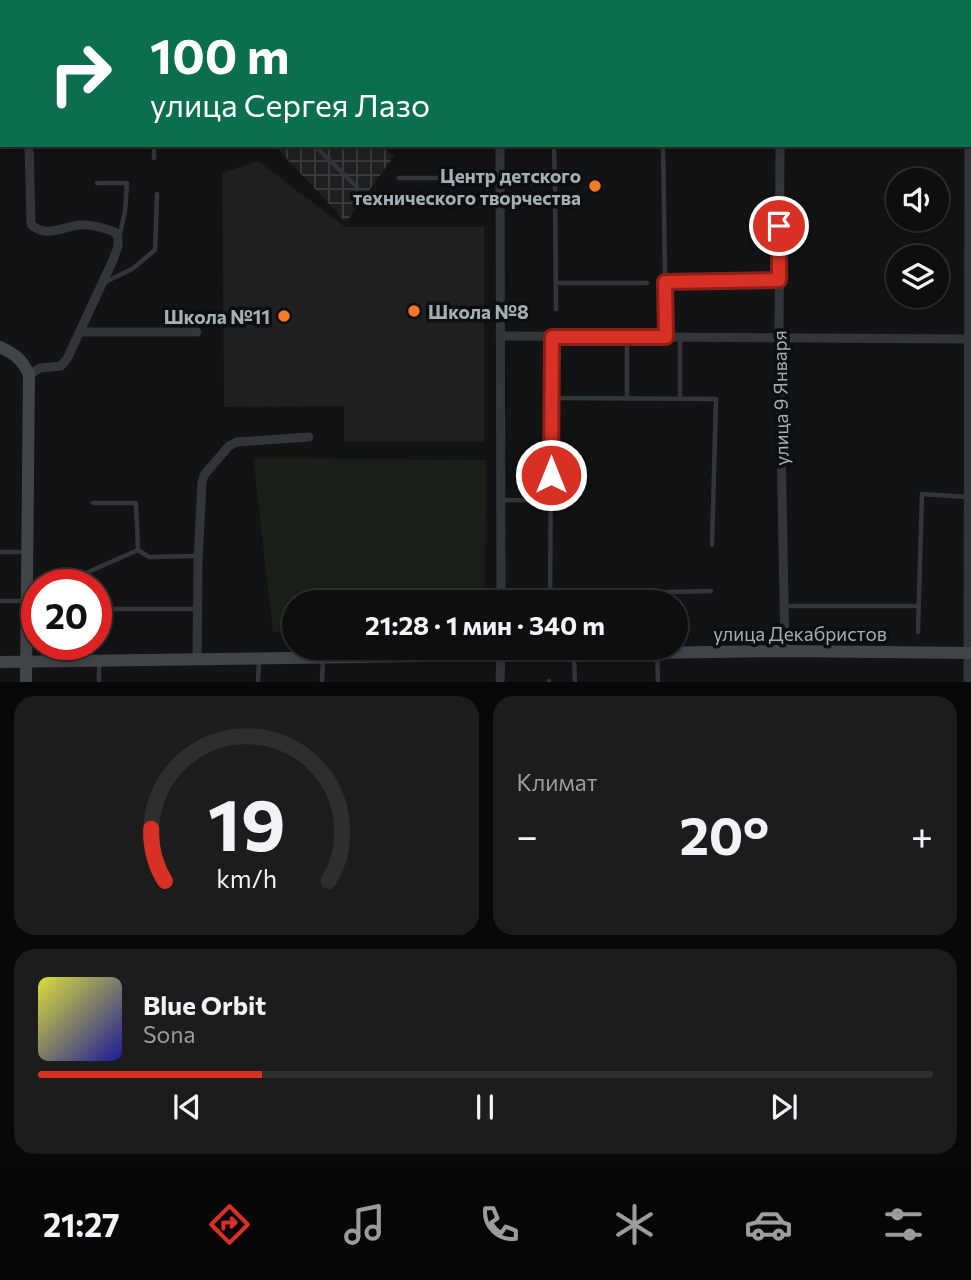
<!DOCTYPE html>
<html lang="ru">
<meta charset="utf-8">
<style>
:root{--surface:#0e0e0f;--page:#1c1c1d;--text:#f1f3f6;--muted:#9b9c9e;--line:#2e2e2f;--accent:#d93025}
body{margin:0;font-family:Commissioner,sans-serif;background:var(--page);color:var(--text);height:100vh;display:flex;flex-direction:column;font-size:26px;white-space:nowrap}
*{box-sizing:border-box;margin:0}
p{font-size:23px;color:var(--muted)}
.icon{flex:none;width:38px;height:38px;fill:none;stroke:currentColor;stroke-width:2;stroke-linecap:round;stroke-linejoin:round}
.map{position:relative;height:682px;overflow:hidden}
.details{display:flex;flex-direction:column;gap:14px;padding:14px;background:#080808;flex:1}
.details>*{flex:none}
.banner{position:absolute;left:0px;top:0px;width:971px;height:147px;box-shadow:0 4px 10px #0003,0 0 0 2px var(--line);background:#0b6e4f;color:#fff;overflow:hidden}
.controls{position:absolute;left:886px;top:168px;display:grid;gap:14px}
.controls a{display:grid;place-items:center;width:63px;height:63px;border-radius:50%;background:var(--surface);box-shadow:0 4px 10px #0003,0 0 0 2px var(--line);font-size:35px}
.speed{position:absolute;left:21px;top:569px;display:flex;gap:14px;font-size:35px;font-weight:700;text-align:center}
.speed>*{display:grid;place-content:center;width:91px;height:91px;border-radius:50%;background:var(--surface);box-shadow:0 4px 10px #0003,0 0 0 2px var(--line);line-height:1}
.speed .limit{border:10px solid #d22;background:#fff;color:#111}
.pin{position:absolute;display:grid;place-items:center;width:60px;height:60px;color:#fff;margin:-30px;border:4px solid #fff;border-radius:50%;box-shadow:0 2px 7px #0007}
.me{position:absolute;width:77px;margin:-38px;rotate:0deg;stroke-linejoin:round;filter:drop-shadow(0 0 5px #0008)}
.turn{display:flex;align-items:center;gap:24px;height:147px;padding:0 35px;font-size:32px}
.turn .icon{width:91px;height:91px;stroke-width:2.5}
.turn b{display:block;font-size:49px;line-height:60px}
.big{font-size:52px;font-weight:700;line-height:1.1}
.details .card{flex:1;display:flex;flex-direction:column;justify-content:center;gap:10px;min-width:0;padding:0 24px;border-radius:21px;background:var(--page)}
.details .dial{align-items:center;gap:0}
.dial svg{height:182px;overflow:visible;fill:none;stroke:var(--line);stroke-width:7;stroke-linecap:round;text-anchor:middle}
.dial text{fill:var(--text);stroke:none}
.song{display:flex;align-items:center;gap:21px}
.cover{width:84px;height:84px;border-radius:10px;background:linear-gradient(135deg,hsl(60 70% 55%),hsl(240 70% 35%))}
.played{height:7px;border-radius:4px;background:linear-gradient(90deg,var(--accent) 25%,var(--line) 25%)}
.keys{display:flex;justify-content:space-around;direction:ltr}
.heat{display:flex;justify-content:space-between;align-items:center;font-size:38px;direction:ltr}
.details .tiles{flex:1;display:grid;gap:14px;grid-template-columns:1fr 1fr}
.card:last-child{grid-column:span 2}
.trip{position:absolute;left:282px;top:590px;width:406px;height:70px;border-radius:35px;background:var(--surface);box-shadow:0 4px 10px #0003,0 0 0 2px var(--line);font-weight:700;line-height:70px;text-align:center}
.tabs{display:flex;height:112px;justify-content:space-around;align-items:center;background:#060606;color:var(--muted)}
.tabs .icon{width:49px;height:49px}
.tabs .current{color:var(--accent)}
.tabs b{font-size:32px;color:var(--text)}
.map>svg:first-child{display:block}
</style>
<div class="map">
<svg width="971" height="682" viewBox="0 0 971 682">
<defs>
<pattern id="industrial-grid" width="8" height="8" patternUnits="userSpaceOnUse" patternTransform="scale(1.75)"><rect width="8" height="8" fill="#1e1f21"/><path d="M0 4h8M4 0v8" fill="none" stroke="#3c3d3f"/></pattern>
</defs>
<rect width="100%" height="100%" fill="#121314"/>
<polygon fill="#1e1f21" points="258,161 345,227 484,227 484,442 344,442 344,406 224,407 222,173"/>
<polygon fill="url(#industrial-grid)" points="274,145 379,145 394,156 346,222"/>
<polygon fill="#191f18" points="253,458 486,460 485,591 481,602 294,602 294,633 273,632"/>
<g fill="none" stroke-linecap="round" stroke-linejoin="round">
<g stroke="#333639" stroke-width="4.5">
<polyline points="687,2 687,0"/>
<polyline points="154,145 154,158"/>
<polyline points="314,145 357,187"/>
<polyline points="554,145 555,184"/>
<polyline points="663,145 666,337"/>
<polyline points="399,178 499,178"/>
<polyline points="97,183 127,183 125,212 119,237"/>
<polyline points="501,183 555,184 556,309"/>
<polyline points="665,282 779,280"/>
<polyline points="103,283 132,269 155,250 157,194"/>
<polyline points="556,283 647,283"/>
<polyline points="627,338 627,399"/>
<polyline points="551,398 716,399 712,545"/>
<polyline points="680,399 680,338"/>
<polyline points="502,500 551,501"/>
<polyline points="138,550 149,557 198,556"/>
<polyline points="0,552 26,552"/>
<polyline points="61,584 138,550 136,503 93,503"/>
<polyline points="550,593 612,593"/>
<polyline points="0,601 25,601"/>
<polyline points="550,602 552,337"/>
<polyline points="635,602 634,593 711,591"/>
<polyline points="784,606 919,606"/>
<polyline points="96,609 196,609"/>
<polyline points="918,632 922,494 967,497"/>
<polyline points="574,654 575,682"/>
<polyline points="657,654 658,682"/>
<polyline points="99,662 99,682"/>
<polyline points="258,682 259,660"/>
<polyline points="322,682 323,658"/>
<polyline points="549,682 549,681"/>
</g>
<g stroke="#333639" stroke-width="9">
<polyline points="23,0 23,2"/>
<polyline points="500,2 500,0"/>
<path d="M29,145L31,224C44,239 64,226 81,225C92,224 104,228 115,232L118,238V246L113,260L67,359L61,366L40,368L29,375"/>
<polyline points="500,145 501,602"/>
<polyline points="780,145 779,337 785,651"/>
<polyline points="80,332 197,332"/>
<polyline points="500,336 969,339"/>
<polyline points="197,659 198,560 202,483 204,475 229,446 237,442 309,437"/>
<polyline points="500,682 501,648"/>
<polyline points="968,682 969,145"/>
</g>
<g stroke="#414549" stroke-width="12">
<polyline points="0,14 2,14"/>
<polyline points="970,21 971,21"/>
<path d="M0,347C15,354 23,360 29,375L26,682"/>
<polyline points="0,662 785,651 971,653"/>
</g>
</g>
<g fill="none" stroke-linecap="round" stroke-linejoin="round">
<g stroke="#8d1f18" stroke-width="18">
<polyline id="route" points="551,475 552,337 666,337 665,282 779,280 779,226"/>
</g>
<use href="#route" stroke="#d93025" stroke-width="12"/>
</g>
<g fill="#f4792a" stroke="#0d0e0f" stroke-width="2.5">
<circle cx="595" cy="186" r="7"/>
<circle cx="414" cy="311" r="7"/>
<circle cx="284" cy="316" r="7"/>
</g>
<g text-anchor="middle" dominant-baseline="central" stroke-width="7" stroke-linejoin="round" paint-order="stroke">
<g font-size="19" font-weight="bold" fill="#a4aeb5" stroke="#0d0e0f" text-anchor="end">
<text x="581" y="175">Центр детского<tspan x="581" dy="22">технического творчества</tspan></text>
<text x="428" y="311" text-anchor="start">Школа №8</text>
<text x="270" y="316">Школа №11</text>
</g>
<g font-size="19" fill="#a4aeb5" stroke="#0d0e0f">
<text transform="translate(780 398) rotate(-91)">улица 9 Января</text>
<text x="800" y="633">улица Декабристов</text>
</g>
</g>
</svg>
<div class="controls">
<a><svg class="icon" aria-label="sound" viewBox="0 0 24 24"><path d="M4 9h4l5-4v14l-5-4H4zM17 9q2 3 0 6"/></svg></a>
<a><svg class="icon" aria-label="layers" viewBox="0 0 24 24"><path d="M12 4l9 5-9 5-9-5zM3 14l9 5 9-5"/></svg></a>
</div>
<div class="speed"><div class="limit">20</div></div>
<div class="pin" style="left:779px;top:226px;background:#d93025"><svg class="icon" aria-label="arrive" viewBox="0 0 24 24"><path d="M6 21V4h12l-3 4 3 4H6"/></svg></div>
<svg class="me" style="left:551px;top:475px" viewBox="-20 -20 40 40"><circle r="17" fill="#d93025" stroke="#fff" stroke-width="3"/><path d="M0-11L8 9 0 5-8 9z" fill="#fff"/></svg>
<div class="trip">21:28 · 1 мин · 340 m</div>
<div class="banner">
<div class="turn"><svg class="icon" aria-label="right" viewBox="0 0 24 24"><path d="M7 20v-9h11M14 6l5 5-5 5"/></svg><div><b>100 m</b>улица Сергея Лазо</div></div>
</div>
</div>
<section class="details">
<div class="tiles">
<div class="card dial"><svg viewBox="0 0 100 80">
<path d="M14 69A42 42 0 1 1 86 69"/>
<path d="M14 69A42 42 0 0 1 8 46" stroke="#d93025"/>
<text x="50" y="56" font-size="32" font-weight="700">19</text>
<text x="50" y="72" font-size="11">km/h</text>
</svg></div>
<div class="card"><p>Климат</p>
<div class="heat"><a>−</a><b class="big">20°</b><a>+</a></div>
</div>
<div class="card">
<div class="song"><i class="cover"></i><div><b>Blue Orbit</b><p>Sona</p></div></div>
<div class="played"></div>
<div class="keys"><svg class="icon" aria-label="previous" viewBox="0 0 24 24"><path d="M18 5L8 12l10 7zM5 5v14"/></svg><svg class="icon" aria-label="pause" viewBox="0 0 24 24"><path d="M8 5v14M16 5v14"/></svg><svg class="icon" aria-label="next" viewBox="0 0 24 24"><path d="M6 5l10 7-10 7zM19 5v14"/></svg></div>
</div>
</div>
</section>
<nav class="tabs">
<b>21:27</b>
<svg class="icon current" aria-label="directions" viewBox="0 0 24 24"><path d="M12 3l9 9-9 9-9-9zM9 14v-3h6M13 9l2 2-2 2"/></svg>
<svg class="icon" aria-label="music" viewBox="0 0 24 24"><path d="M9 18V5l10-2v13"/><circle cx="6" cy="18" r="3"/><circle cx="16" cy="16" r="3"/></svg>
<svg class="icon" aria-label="phone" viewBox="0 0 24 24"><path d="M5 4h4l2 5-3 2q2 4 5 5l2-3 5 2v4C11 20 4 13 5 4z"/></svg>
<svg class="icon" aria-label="climate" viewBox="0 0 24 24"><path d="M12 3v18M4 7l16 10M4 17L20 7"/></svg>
<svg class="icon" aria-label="car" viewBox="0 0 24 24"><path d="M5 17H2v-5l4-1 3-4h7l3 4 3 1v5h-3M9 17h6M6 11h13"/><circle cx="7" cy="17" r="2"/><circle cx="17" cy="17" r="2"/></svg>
<svg class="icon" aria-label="filters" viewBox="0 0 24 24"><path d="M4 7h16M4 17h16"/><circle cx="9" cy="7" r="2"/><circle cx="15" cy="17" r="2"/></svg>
</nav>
